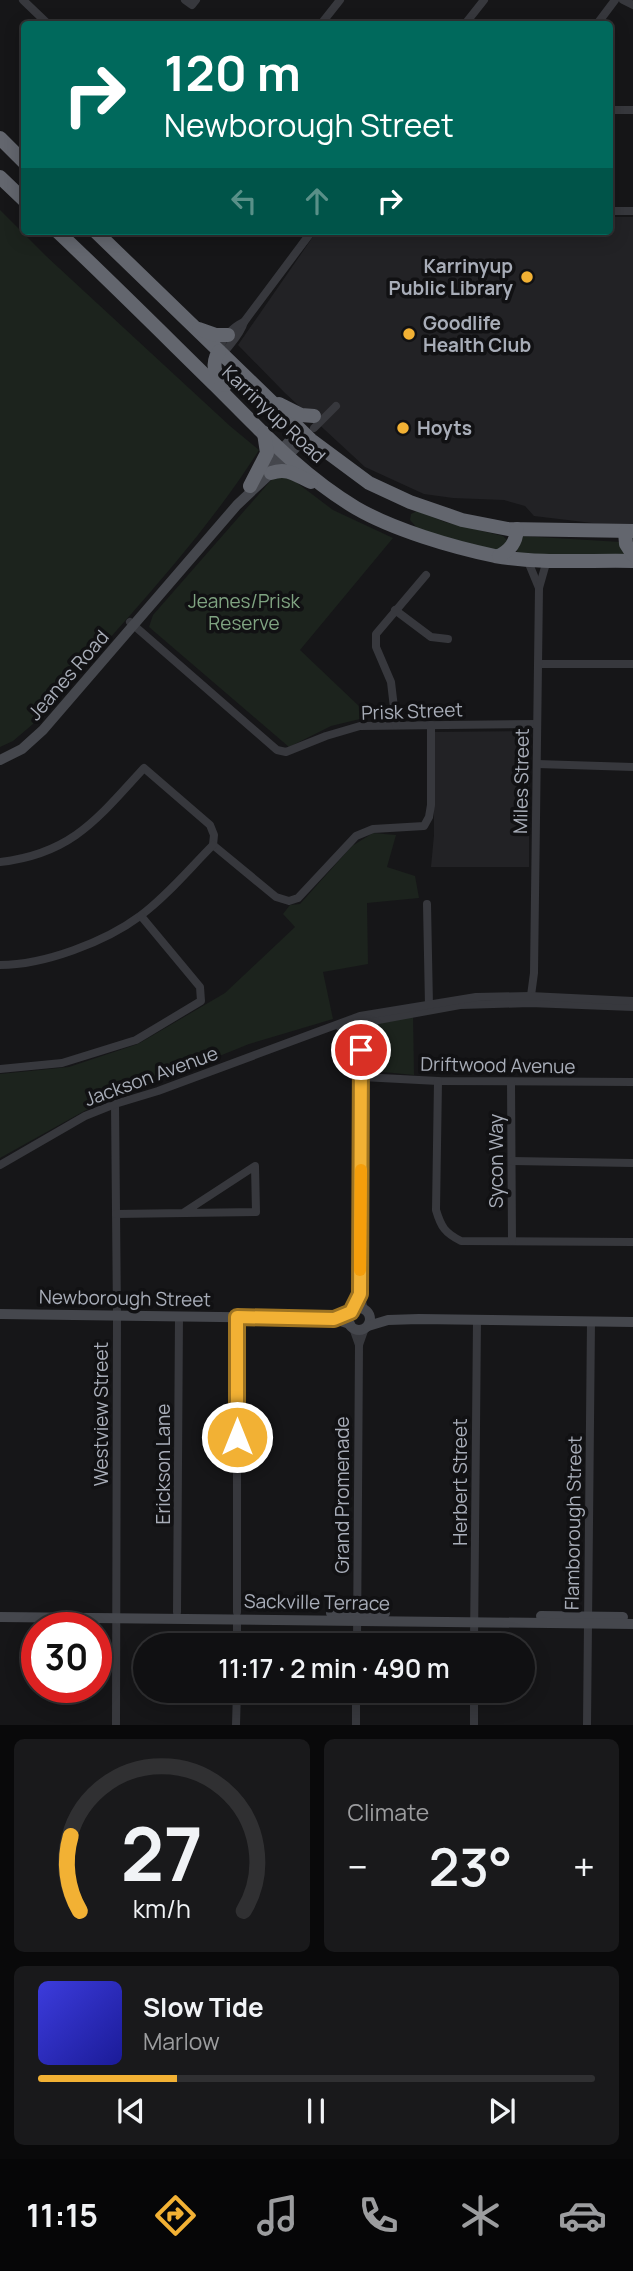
<!DOCTYPE html>
<meta charset="utf-8">
<style>
:root{--surface:#101012;--page:#19191b;--text:#f1f3f6;--muted:#9c9d9f;--line:#303032;--accent:#f2b134}
body{margin:0;font-family:Manrope,sans-serif;background:var(--page);color:var(--text);height:100vh;display:flex;flex-direction:column;font-size:26px;white-space:nowrap}
*{box-sizing:border-box;margin:0}
p{font-size:23px;color:var(--muted)}
.icon{flex:none;width:38px;height:38px;fill:none;stroke:currentColor;stroke-width:2;stroke-linecap:round;stroke-linejoin:round}
.map{position:relative;height:1725px;overflow:hidden}
.side{display:flex;flex-direction:column;gap:14px;padding:14px;background:#09090a;flex:1}
.side>*{flex:none}
.hud{position:absolute;left:21px;top:21px;width:592px;height:214px;border-radius:7px;box-shadow:0 4px 18px #0003,0 0 0 2px var(--line);background:#00695c;color:#fff;overflow:hidden}
.speed{position:absolute;left:21px;top:1612px;display:flex;gap:14px;font-size:35px;font-weight:700;text-align:center}
.speed>*{display:grid;place-content:center;width:91px;height:91px;border-radius:50%;background:var(--surface);box-shadow:0 4px 18px #0003,0 0 0 2px var(--line);line-height:1}
.speed .limit{border:10px solid #d22;background:#fff;color:#111}
.pin{position:absolute;display:grid;place-items:center;width:60px;height:60px;color:#fff;margin:-30px;border:4px solid #fff;border-radius:50%;box-shadow:0 2px 7px #0007}
.me{position:absolute;width:77px;margin:-38px;rotate:0deg;stroke-linejoin:round;filter:drop-shadow(0 0 5px #0008)}
.turn{display:flex;align-items:center;gap:24px;height:147px;padding:0 28px;font-size:32px}
.turn .icon{width:91px;height:91px;stroke-width:2.5}
.turn b{display:block;font-size:49px;line-height:60px}
.lanes{display:flex;align-items:center;height:66px;padding:0 28px;background:#0003;justify-content:center;gap:35px;direction:ltr}
.lanes .off{opacity:.35}
.big{font-size:52px;font-weight:600;line-height:1.1}
.side .widget{flex:1;display:flex;flex-direction:column;justify-content:center;gap:10px;min-width:0;padding:0 24px;border-radius:10px;background:var(--page)}
.side .dial{align-items:center;gap:0}
.dial svg{height:182px;overflow:visible;fill:none;stroke:var(--line);stroke-width:7;stroke-linecap:round;text-anchor:middle}
.dial text{fill:var(--text);stroke:none}
.song{display:flex;align-items:center;gap:21px}
.cover{width:84px;height:84px;border-radius:10px;background:linear-gradient(135deg,hsl(240 70% 55%),hsl(240 70% 35%))}
.played{height:7px;border-radius:4px;background:linear-gradient(90deg,var(--accent) 25%,var(--line) 25%)}
.keys{display:flex;justify-content:space-around;direction:ltr}
.heat{display:flex;justify-content:space-between;align-items:center;font-size:38px;direction:ltr}
.side .tiles{flex:1;display:grid;gap:14px;grid-template-columns:1fr 1fr}
.widget:last-child{grid-column:span 2}
.trip{position:absolute;left:133px;top:1633px;width:402px;height:70px;border-radius:35px;background:var(--surface);box-shadow:0 4px 18px #0003,0 0 0 2px var(--line);font-weight:600;line-height:70px;text-align:center}
.menu{display:flex;height:112px;justify-content:space-around;align-items:center;background:#060607;color:var(--muted)}
.menu .icon{width:49px;height:49px}
.menu .on{color:var(--accent)}
.menu b{font-size:32px;color:var(--text)}
.map>svg:first-child{display:block}
</style>
<div class="map">
<svg width="633" height="1725" viewBox="0 0 633 1725">
<rect width="100%" height="100%" fill="#161618"/>
<g fill="#222225">
<polygon points="609,217 633,217 633,524 609,525 534,516 525,506 504,500 453,498 424,494 365,467 285,393 238,345 317,231 609,231"/>
<polygon points="526,731 529,738 529,867 431,867 434,835 434,732"/>
</g>
<g fill="#1c231d">
<path d="M0,210L46,256L230,426L259,450C196,549 110,636 33,724L13,741L0,747Z"/>
<polygon points="280,470 333,510 393,538 300,650 361,708 364,718 331,726 289,747 149,627 153,615"/>
<polygon points="417,511 445,522 503,536 509,542 501,552 419,530 410,520 411,514"/>
<polygon points="521,536 621,542 627,557 516,555"/>
<polygon points="373,833 396,835 387,867 415,876 419,898 367,903 368,964 323,972 333,1019 249,1044 86,1110 0,1158 0,1074 69,1067 138,1044 225,993 295,927 283,914 290,905 300,904 352,846"/>
<polygon points="413,1014 414,1075 363,1070 364,1024"/>
</g>
<g fill="none" stroke-linecap="round" stroke-linejoin="round">
<g stroke="#37383d" stroke-width="8">
<polyline points="23,0 48,24"/>
<polyline points="185,0 192,5 196,0"/>
<polyline points="623,0 633,5"/>
<polyline points="321,24 340,0"/>
<polyline points="465,24 484,0"/>
<polyline points="597,24 615,0"/>
<polyline points="609,110 633,110"/>
<polyline points="609,211 633,211"/>
<path d="M219,351L226,350C233,341 241,333 244,322L312,231"/>
<path d="M219,351C221,339 233,327 244,322"/>
<polyline points="314,428 336,406"/>
<polyline points="527,559 539,588"/>
<polyline points="395,610 431,637 448,639"/>
<polyline points="130,622 277,750 286,752 326,736 360,726 537,724"/>
<polyline points="538,664 633,664"/>
<polyline points="396,725 391,682 376,647 376,634 426,575"/>
<polyline points="537,764 633,767"/>
<polyline points="213,845 276,897 289,901 298,898 356,836 373,829 424,826 429,817 431,805 431,725"/>
<path d="M0,862C72,854 98,818 144,768L210,825L214,835L213,845"/>
<polyline points="427,904 429,1006"/>
<path d="M0,965C44,965 105,942 140,916C167,896 190,868 213,845"/>
<polyline points="530,1003 534,973 539,588 547,560"/>
<polyline points="360,1019 360,1294 364,1309"/>
<polyline points="340,1027 460,1005 530,1003 633,1007"/>
<polyline points="0,1069 62,1063 136,1040 201,1001 200,987 141,916"/>
<polyline points="362,1077 438,1081 633,1082"/>
<path d="M438,1081L436,1210C441,1227 445,1233 461,1241L633,1242"/>
<polyline points="511,1082 512,1241"/>
<polyline points="115,1104 117,1316 116,1725"/>
<polyline points="512,1161 633,1163"/>
<polyline points="0,1165 85,1116 115,1104 158,1091 360,1016 476,997 530,996 633,1001"/>
<polyline points="116,1214 256,1212 255,1166 183,1213"/>
<polyline points="354,1310 360,1294"/>
<polyline points="353,1328 359,1345"/>
<polyline points="177,1612 179,1316"/>
<polyline points="237,1612 237,1317"/>
<polyline points="237,1645 237,1619"/>
<polyline points="357,1645 359,1345 365,1328"/>
<polyline points="474,1645 477,1320"/>
<polyline points="236,1725 237,1690"/>
<polyline points="356,1725 356,1690"/>
<polyline points="474,1725 474,1690"/>
<polyline points="587,1725 591,1321"/>
</g>
<g stroke="#45474d" stroke-width="10">
<polyline points="260,474 300,429"/>
<polyline points="0,760 22,749 43,730 237,505 271,473 307,436"/>
<circle cx="359" cy="1319" r="11"/>
<polyline points="0,1314 298,1318 334,1319 350,1324"/>
<polyline points="368,1326 388,1320 419,1319 633,1322"/>
<polyline points="331,1613 385,1613"/>
<polyline points="541,1616 623,1617"/>
<polyline points="0,1617 633,1624"/>
</g>
<g stroke="#63666e" stroke-width="14">
<polyline points="0,138 24,162"/>
<polyline points="0,177 24,200"/>
<path d="M57,231C111,282 163,334 216,386C260,430 302,476 356,508C394,530 452,547 495,556C540,564 588,560 633,561"/>
<polyline points="95,231 311,440 369,483 410,502 462,520 508,529 633,531"/>
<polyline points="199,329 216,335 228,335"/>
<path d="M219,351C211,365 214,374 225,385"/>
<polyline points="279,404 301,415 314,416"/>
<path d="M271,473C287,467 296,475 311,482"/>
<polyline points="250,486 267,453 264,433"/>
<polyline points="625,532 626,544 633,555"/>
<path d="M499,556C510,550 516,543 517,529"/>
</g>
</g>
<g fill="none" stroke-linecap="round" stroke-linejoin="round">
<g stroke="#9d7322" stroke-width="18">
<polyline id="route" points="237,1437 237,1317 334,1319 351,1312 360,1294 361,1050"/>
</g>
<use href="#route" stroke="#f2b134" stroke-width="12"/>
<polyline stroke="#f59e0b" stroke-width="12" points="360,1270 361,1170"/>
</g>
<g fill="#f2b134" stroke="#111113" stroke-width="2.5">
<circle cx="527" cy="277" r="7"/>
<circle cx="409" cy="334" r="7"/>
<circle cx="403" cy="428" r="7"/>
</g>
<g text-anchor="middle" dominant-baseline="central" stroke-width="7" stroke-linejoin="round" paint-order="stroke">
<g font-size="19" font-weight="bold" fill="#a8adb8" stroke="#111113" text-anchor="start">
<text x="513" y="266" text-anchor="end">Karrinyup<tspan x="513" dy="22">Public Library</tspan></text>
<text x="423" y="323">Goodlife<tspan x="423" dy="22">Health Club</tspan></text>
<text x="417" y="428">Hoyts</text>
</g>
<g font-size="19" fill="#a8adb8" stroke="#111113">
<text transform="translate(274 414) rotate(43)">Karrinyup Road</text>
<text transform="translate(68 675) rotate(-49)">Jeanes Road</text>
<text transform="translate(412 711) rotate(-2)">Prisk Street</text>
<text transform="translate(521 781) rotate(-89)">Miles Street</text>
<text transform="translate(498 1065) rotate(1)">Driftwood Avenue</text>
<text transform="translate(151 1076) rotate(-20)">Jackson Avenue</text>
<text transform="translate(496 1161) rotate(-90)">Sycon Way</text>
<text transform="translate(125 1298) rotate(1)">Newborough Street</text>
<text transform="translate(101 1414) rotate(-90)">Westview Street</text>
<text transform="translate(163 1464) rotate(-90)">Erickson Lane</text>
<text transform="translate(460 1482) rotate(-90)">Herbert Street</text>
<text transform="translate(342 1495) rotate(-90)">Grand Promenade</text>
<text transform="translate(573 1523) rotate(-89)">Flamborough Street</text>
<text transform="translate(317 1602) rotate(1)">Sackville Terrace</text>
</g>
<g font-size="19" fill="#7fa381" stroke="#111113">
<text x="244" y="601">Jeanes/Prisk<tspan x="244" dy="22">Reserve</tspan></text>
</g>
</g>
</svg>
<div class="speed"><div class="limit">30</div></div>
<div class="pin" style="left:361px;top:1050px;background:#d93025"><svg class="icon" aria-label="arrive" viewBox="0 0 24 24"><path d="M6 21V4h12l-3 4 3 4H6"/></svg></div>
<svg class="me" style="left:237px;top:1437px" viewBox="-20 -20 40 40"><circle r="17" fill="#f2b134" stroke="#fff" stroke-width="3"/><path d="M0-11L8 9 0 5-8 9z" fill="#fff"/></svg>
<div class="trip">11:17 · 2 min · 490 m</div>
<div class="hud">
<div class="turn"><svg class="icon" aria-label="right" viewBox="0 0 24 24"><path d="M7 20v-9h11M14 6l5 5-5 5"/></svg><div><b>120 m</b>Newborough Street</div></div>
<div class="lanes"><svg class="icon off" aria-label="left" viewBox="0 0 24 24"><path d="M17 20v-9H6M10 6l-5 5 5 5"/></svg><svg class="icon off" aria-label="ahead" viewBox="0 0 24 24"><path d="M12 20V5M6 11l6-6 6 6"/></svg><svg class="icon" aria-label="right" viewBox="0 0 24 24"><path d="M7 20v-9h11M14 6l5 5-5 5"/></svg></div>
</div>
</div>
<section class="side">
<div class="tiles">
<div class="widget dial"><svg viewBox="0 0 100 80">
<path d="M14 69A42 42 0 1 1 86 69"/>
<path d="M14 69A42 42 0 0 1 10 36" stroke="#f2b134"/>
<text x="50" y="56" font-size="32" font-weight="700">27</text>
<text x="50" y="72" font-size="11">km/h</text>
</svg></div>
<div class="widget"><p>Climate</p>
<div class="heat"><a>−</a><b class="big">23°</b><a>+</a></div>
</div>
<div class="widget">
<div class="song"><i class="cover"></i><div><b>Slow Tide</b><p>Marlow</p></div></div>
<div class="played"></div>
<div class="keys"><svg class="icon" aria-label="previous" viewBox="0 0 24 24"><path d="M18 5L8 12l10 7zM5 5v14"/></svg><svg class="icon" aria-label="pause" viewBox="0 0 24 24"><path d="M8 5v14M16 5v14"/></svg><svg class="icon" aria-label="next" viewBox="0 0 24 24"><path d="M6 5l10 7-10 7zM19 5v14"/></svg></div>
</div>
</div>
</section>
<nav class="menu">
<b>11:15</b>
<svg class="icon on" aria-label="directions" viewBox="0 0 24 24"><path d="M12 3l9 9-9 9-9-9zM9 14v-3h6M13 9l2 2-2 2"/></svg>
<svg class="icon" aria-label="music" viewBox="0 0 24 24"><path d="M9 18V5l10-2v13"/><circle cx="6" cy="18" r="3"/><circle cx="16" cy="16" r="3"/></svg>
<svg class="icon" aria-label="phone" viewBox="0 0 24 24"><path d="M5 4h4l2 5-3 2q2 4 5 5l2-3 5 2v4C11 20 4 13 5 4z"/></svg>
<svg class="icon" aria-label="climate" viewBox="0 0 24 24"><path d="M12 3v18M4 7l16 10M4 17L20 7"/></svg>
<svg class="icon" aria-label="car" viewBox="0 0 24 24"><path d="M5 17H2v-5l4-1 3-4h7l3 4 3 1v5h-3M9 17h6M6 11h13"/><circle cx="7" cy="17" r="2"/><circle cx="17" cy="17" r="2"/></svg>
</nav>
